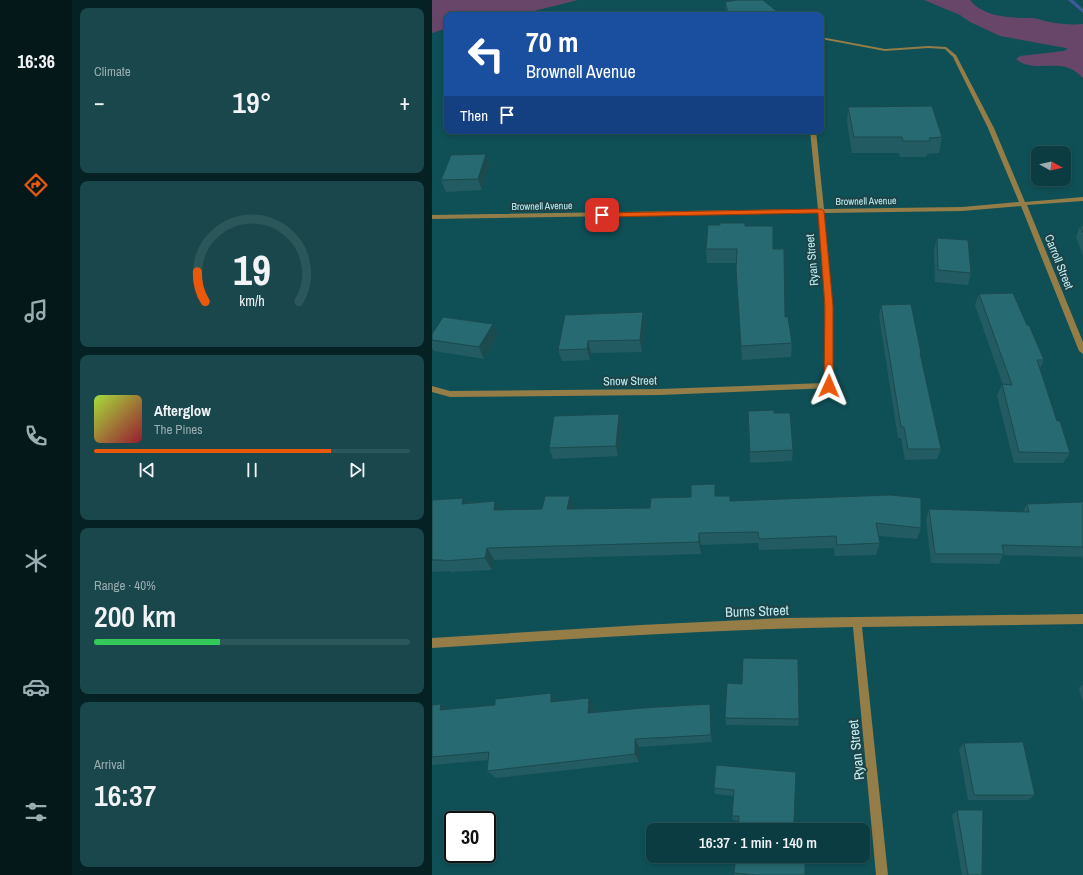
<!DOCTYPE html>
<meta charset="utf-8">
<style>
:root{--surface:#0b3c41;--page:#19474c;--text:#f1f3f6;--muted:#9aadb1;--line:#2b565a;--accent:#ea580c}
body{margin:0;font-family:"Archivo Narrow",sans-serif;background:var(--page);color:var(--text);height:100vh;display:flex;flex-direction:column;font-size:15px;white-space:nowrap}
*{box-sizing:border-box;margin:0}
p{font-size:13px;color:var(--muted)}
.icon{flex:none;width:22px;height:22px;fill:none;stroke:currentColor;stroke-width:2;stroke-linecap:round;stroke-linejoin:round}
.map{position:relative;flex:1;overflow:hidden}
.drawer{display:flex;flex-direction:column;gap:8px;padding:8px;background:#062124;width:360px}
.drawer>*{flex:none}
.banner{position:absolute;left:12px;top:12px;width:380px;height:122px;border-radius:8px;box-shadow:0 2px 6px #0003,0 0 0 1px var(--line);background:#1a4fa0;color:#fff;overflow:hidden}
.needle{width:26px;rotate:98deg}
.buttons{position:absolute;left:599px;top:146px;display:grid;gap:8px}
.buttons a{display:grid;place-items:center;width:40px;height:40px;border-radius:8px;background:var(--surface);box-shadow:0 2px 6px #0003,0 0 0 1px var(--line);font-size:20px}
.speed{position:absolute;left:12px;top:811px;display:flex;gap:8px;font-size:20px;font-weight:700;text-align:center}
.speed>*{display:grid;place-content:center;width:52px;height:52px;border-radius:50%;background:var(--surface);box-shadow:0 2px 6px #0003,0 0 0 1px var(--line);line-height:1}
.speed .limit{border:2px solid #111;border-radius:6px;background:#fff;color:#111}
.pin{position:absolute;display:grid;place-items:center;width:34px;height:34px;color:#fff;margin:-17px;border-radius:8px;box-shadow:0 2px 6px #0006}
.me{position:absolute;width:44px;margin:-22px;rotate:1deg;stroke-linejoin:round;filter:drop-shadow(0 0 3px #0008)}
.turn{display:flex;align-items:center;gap:14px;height:84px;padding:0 16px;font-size:18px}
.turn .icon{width:52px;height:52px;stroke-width:2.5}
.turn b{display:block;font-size:28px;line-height:34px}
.then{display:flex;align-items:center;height:38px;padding:0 16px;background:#0003;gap:8px;font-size:15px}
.big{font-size:30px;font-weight:600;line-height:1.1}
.drawer .card{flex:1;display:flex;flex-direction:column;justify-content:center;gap:6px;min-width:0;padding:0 14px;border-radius:8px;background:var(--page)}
.drawer .dial{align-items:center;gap:0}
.dial svg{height:104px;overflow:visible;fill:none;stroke:var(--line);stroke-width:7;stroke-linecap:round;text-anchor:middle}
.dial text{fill:var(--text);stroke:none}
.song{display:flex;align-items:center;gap:12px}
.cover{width:48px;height:48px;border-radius:6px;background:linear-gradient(135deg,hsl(80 70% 55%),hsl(350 70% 35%))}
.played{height:4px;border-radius:2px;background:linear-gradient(90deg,var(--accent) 75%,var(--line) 75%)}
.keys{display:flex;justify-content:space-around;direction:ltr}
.heat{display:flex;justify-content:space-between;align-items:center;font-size:22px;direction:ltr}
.charge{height:6px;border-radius:3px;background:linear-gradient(90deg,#34c759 40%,var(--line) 0)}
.trip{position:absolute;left:214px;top:823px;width:224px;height:40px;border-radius:8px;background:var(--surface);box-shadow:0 2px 6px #0003,0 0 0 1px var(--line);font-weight:600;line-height:40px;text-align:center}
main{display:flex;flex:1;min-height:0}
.dock{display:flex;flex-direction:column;width:72px;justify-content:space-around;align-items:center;background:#04181a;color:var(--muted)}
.dock .icon{width:28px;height:28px}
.dock .active{color:var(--accent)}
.dock b{font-size:18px;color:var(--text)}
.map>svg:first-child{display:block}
</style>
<main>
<nav class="dock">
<b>16:36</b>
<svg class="icon active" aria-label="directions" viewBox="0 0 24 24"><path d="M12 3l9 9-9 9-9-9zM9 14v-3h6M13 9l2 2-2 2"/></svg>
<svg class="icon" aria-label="music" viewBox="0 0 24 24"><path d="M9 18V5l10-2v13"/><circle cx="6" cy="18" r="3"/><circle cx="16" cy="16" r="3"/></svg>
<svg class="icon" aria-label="phone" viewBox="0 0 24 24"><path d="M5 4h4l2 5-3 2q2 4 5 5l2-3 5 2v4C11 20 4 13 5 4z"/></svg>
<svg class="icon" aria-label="climate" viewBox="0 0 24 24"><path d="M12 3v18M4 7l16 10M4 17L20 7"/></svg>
<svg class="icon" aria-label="car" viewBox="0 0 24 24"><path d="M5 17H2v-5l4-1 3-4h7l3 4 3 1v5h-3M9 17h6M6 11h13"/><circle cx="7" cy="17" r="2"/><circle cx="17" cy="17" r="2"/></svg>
<svg class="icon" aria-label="filters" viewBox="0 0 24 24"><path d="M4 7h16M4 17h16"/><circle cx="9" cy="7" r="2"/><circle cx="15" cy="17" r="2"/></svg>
</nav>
<section class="drawer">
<div class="card"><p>Climate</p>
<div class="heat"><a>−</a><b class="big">19°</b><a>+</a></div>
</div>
<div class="card dial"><svg viewBox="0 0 100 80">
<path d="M14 69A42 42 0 1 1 86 69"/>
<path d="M14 69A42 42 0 0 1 8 46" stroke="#ea580c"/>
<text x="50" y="56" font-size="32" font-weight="700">19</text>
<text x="50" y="72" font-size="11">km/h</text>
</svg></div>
<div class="card">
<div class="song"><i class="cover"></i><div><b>Afterglow</b><p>The Pines</p></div></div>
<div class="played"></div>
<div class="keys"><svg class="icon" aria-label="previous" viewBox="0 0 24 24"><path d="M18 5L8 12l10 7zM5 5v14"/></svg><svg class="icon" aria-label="pause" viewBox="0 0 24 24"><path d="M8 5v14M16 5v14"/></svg><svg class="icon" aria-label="next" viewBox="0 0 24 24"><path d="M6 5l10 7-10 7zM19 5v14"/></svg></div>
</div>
<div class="card"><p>Range · 40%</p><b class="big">200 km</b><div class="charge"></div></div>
<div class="card"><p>Arrival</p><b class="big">16:37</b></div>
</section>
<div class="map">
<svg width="651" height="875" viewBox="0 0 651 875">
<rect width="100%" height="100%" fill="#0f5057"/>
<g fill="#68466a">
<polygon points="0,0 146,0 86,15 15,15 15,28 0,33"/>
<path d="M492,0H538C552,18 581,18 602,18C607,19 612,21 617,22C629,24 639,25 651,24V78C648,75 645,72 641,70C624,60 600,73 584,59L588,56L632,51L636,49L634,48L568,36L538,22L528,15Z"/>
</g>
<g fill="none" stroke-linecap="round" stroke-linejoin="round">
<polygon fill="#3e5a9c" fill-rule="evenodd" points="636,0 641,0 651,9 651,13"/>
<polygon fill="#957d48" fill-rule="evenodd" points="389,37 453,49 496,46 514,47 524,55 520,56 513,49 496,48 453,51 389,39"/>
<g fill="#957d48" fill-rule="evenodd">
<path d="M520,54L524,55L562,128L593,202L651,197V201L595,205L651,342V354L647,351L589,206L530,211L392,213C398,271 402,328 401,386L400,388L228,395L18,397L0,392V386L18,391L228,389L393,383C395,326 391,270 386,213L0,219V215L386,209L378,131H384L392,209L530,207L587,202L556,128L520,55Z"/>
<path d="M651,614V624L430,627L456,875H444L421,627C280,629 140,639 0,648V638L209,625L353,618Z"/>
</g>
</g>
<g fill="#225b61">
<polygon points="293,2 347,15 294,15"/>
<polygon points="416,107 510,137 507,153 495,154 494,157 468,157 467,153 420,153 415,122"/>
<polygon points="54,154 58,165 50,190 14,192 9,180"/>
<polygon points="313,226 341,249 353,317 360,343 359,357 310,360 305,283 305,263 275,263 274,249"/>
<polygon points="648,226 651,226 651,256 644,237"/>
<polygon points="505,238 539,273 536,285 503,282 502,249"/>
<polygon points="547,294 595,325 612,360 608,368 625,421 638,453 631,463 582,463 565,396 570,384 571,385 543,305"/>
<polygon points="449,305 489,353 488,357 509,449 505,459 473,460 469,438 466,438 447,316"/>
<polygon points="211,312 213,324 210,352 159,353 158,360 130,361 126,350"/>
<polygon points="0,334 66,335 52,359 2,351 0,348"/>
<polygon points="316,411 342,413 361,450 360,461 318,463"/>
<polygon points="187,414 190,425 186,456 121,459 117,448"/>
<polygon points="138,496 142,509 218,508 284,496 298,501 489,528 485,539 446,536 448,543 444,555 403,556 402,548 327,550 326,543 269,545 269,554 62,560 60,570 19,572 18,571 0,572 0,500 34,503 63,501 68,510 110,509"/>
<polygon points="651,502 651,561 650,557 571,555 567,564 499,563 494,520 497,509 591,512 595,504"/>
<polygon points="651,684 651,703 647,688"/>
<polygon points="119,693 124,701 162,706 162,713 280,712 280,742 207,747 207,762 64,778 55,771 56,760 0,765 0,705 9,704 15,709 63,705"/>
<polygon points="293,718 367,719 366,726 294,725"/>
<polygon points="532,743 603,795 596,800 536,800 527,749"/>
<polygon points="364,772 307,821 301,820 300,816 302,796 283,794 282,788"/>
<polygon points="525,810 550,875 530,875 520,815"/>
<polygon points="302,873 373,875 302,875"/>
</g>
<g fill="#1b4a4f">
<polygon points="54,154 58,165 50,190 46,179"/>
<polygon points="211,312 213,324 210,352 208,340"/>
<polygon points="61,324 66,335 52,359 47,347"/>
<polygon points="156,341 159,353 158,360 155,349"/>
<polygon points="187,414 190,425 186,456 184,446"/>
<polygon points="138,496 143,508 140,521 135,509"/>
<polygon points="31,498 39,510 30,504"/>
<polygon points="63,501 70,513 62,510"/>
<polygon points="267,533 269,545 269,554 267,542"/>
<polygon points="55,548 62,560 60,570 53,558"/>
<polygon points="119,693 125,702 119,702"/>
<polygon points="157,698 162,706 161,722 156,713"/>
<polygon points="9,704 19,712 8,710"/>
<polygon points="278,704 280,712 280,742 279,735"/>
<polygon points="203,739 207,747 207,762 203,754"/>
</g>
<g fill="#276a71" stroke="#1b4a4f">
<polygon points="305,0 331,0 347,13 347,15 297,15 293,2"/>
<polygon points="500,106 510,137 497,138 498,141 471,141 470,137 422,137 416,107"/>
<polygon points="54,154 46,179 9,180 19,155"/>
<polygon points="288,223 313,223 313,226 341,226 341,249 352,249 353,317 356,317 360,343 309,346 304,269 305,249 274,249 276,225 288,225"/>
<polygon points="648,226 651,226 651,233"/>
<polygon points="505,238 536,240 539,273 506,270"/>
<polygon points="581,293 595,325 597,325 612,360 605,360 625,421 628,421 638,453 587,452 570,384 580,385 547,294"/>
<polygon points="479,304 489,353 488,353 509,449 476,449 472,427 469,427 449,305"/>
<polygon points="211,312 208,340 156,341 155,349 126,350 133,315"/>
<polygon points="11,317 61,324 47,347 0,340 0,334"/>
<polygon points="342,410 342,413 358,413 361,450 318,452 316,411"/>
<polygon points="187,414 184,446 117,448 122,416"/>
<polygon points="283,484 283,496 298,496 298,501 459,495 489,498 489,528 444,523 448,543 405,545 404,536 327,539 326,532 267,533 267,542 55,548 53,558 11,561 11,560 0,560 0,500 31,498 30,504 63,501 62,510 110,509 113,496 138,496 135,509 218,508 219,498 259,497 259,485"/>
<polygon points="651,502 651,547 570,545 572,554 503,554 497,509 597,512 595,504"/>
<polygon points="311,658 366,659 367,719 293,718 295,683 310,684"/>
<polygon points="119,693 119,702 157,698 156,713 211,708 278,704 279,735 203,739 203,754 55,771 57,752 0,757 0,705 9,704 8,710 63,705 63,699"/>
<polygon points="591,742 603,795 542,795 532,743"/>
<polygon points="284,765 364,772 362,822 374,822 374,830 306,830 307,816 300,816 302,790 282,788"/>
<polygon points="525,810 551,810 550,875 536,875"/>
<polygon points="304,856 373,856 373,875 324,875 302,873"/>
</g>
<polygon fill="#ea580c" stroke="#983908" points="389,209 392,211 401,306 401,386 397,389 392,386 393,306 386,213 170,217 166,215 170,213"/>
<g text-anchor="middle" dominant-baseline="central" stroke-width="4" stroke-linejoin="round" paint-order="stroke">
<g font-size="10" fill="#bdeff5" stroke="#1f4246">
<text transform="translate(434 201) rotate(-1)">Brownell Avenue</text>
<text transform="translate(110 206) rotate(-1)">Brownell Avenue</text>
</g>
<g font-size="12" fill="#bdeff5" stroke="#1f4246">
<text transform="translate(380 260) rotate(-95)">Ryan Street</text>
<text transform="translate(627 262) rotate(68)">Carroll Street</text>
<text transform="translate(198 381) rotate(-1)">Snow Street</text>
</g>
<g font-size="14" fill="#bdeff5" stroke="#1f4246">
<text transform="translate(325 611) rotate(-2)">Burns Street</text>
<text transform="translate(424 750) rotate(-96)">Ryan Street</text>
</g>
</g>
</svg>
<div class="buttons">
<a><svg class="needle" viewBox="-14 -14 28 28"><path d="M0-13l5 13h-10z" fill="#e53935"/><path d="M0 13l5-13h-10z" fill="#9aadb1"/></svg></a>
</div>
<div class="speed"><div class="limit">30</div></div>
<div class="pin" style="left:170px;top:215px;background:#d93025"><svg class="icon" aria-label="arrive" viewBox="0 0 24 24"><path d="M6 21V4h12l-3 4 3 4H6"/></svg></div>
<svg class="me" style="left:397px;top:386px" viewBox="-20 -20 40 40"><path d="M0-17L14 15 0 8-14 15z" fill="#ea580c" stroke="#fff" stroke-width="4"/></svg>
<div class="trip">16:37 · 1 min · 140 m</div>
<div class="banner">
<div class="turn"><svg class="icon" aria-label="left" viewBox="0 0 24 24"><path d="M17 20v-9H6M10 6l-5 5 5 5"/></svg><div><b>70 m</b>Brownell Avenue</div></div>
<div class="then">Then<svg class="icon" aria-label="arrive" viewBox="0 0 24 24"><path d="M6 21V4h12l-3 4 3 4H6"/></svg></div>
</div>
</div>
</main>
